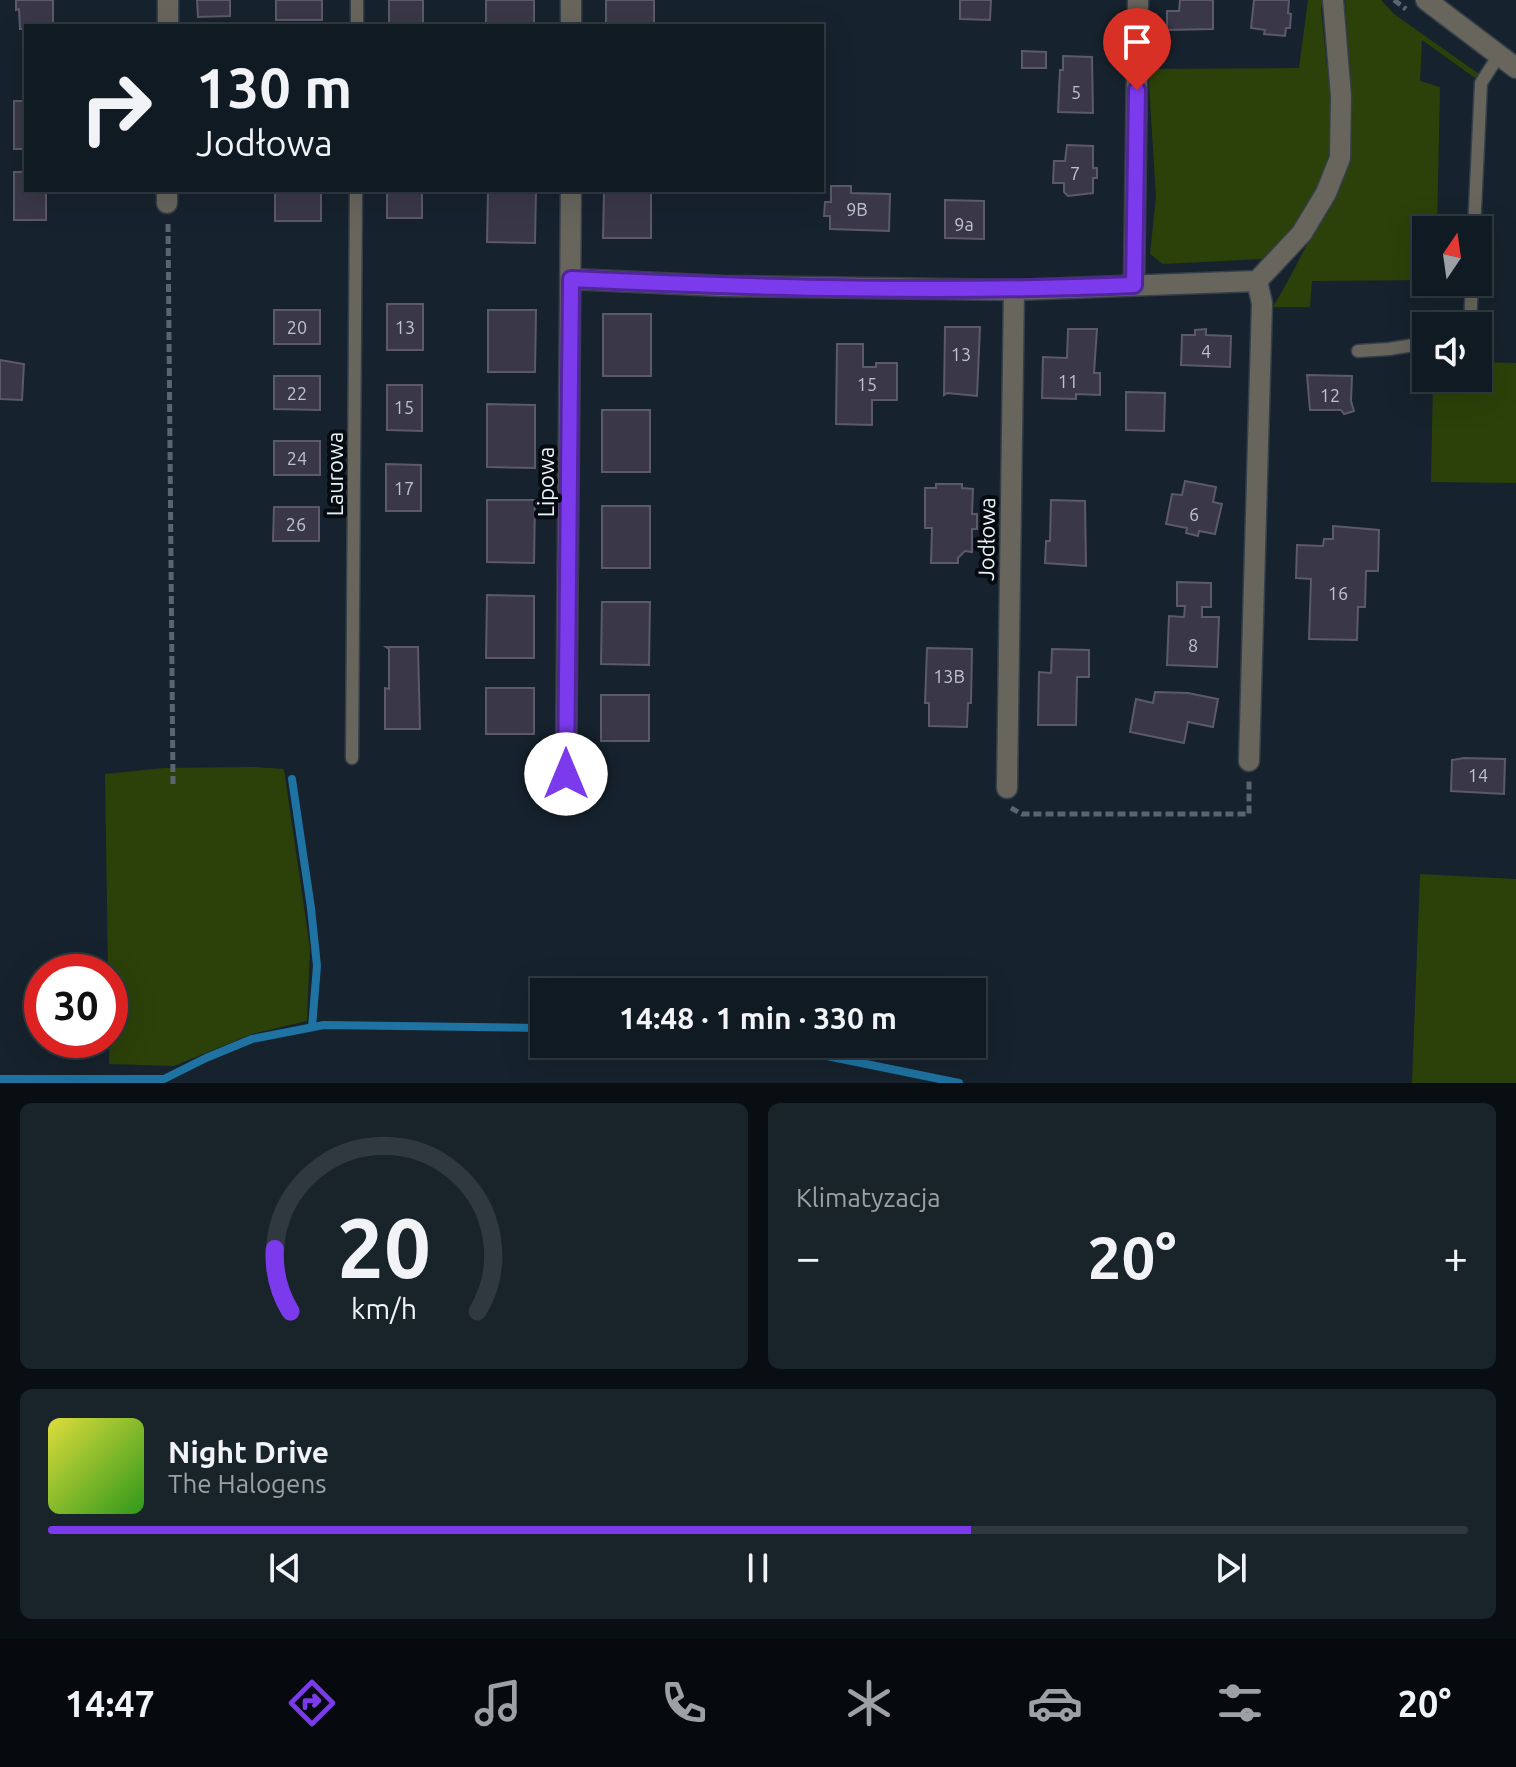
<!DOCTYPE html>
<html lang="pl">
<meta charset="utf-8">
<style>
:root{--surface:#101a22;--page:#19232a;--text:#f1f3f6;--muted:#9ca1a5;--line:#303840;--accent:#7c3aed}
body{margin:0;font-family:Ubuntu,sans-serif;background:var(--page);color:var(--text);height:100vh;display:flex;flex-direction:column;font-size:30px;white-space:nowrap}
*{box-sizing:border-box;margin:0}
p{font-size:26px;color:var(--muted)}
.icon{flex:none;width:44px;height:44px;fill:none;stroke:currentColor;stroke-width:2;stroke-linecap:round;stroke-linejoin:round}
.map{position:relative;height:1083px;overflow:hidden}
.sheet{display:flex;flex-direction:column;gap:20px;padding:20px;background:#090e13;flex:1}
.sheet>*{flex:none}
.top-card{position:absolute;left:24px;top:24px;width:800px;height:168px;border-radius:0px;box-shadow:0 8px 32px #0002,0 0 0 2px var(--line);background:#101a22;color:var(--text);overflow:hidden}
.needle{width:52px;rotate:13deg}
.tools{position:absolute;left:1412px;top:216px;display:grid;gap:16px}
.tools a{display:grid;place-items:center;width:80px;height:80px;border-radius:0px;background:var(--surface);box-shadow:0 8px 32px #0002,0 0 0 2px var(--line);font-size:40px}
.speed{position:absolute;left:24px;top:954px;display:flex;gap:16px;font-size:40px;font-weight:700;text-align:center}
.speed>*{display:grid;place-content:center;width:104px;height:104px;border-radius:50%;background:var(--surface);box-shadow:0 8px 32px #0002,0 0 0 2px var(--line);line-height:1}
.speed .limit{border:12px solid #d22;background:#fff;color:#111}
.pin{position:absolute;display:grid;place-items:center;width:68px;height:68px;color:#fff;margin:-82px -34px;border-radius:50% 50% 50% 0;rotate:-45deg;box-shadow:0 0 8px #0007}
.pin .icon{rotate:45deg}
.me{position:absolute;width:88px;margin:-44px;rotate:0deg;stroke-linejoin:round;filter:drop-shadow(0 0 6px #0008)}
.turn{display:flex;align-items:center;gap:28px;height:168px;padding:0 40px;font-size:36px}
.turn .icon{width:104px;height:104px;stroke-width:2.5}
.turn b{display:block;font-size:56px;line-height:68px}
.big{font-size:60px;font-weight:700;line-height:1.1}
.sheet .card{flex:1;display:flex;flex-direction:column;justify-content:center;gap:12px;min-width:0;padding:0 28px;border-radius:12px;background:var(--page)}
.sheet .dial{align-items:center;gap:0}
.dial svg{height:208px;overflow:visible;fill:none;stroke:var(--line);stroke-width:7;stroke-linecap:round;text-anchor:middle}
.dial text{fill:var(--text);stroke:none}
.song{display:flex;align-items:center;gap:24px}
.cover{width:96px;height:96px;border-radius:12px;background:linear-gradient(135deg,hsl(60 70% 55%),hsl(110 70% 35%))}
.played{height:8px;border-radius:4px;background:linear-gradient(90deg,var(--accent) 65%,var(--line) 65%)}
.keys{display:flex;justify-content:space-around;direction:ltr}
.heat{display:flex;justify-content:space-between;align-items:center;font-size:44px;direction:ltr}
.sheet .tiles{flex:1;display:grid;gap:20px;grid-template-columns:1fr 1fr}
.card:last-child{grid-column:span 2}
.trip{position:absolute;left:530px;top:978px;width:456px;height:80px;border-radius:0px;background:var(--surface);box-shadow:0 8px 32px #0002,0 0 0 2px var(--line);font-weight:700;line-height:80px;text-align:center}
.tabs{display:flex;height:128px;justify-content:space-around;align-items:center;background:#060a0e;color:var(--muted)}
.tabs .icon{width:56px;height:56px}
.tabs .on{color:var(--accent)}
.tabs b{font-size:36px;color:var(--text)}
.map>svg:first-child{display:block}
</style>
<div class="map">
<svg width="1516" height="1083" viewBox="0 0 1516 1083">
<rect width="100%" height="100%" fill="#16222d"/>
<g fill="#2b4109">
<polygon points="1308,0 1323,0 1321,8 1327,68 1334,105 1332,138 1324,178 1292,234 1262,259 1163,264 1150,254 1156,197 1148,69 1299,68"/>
<path d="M1345,0H1381L1394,14L1479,74L1475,78L1422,40L1420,81L1440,87L1437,230H1426V280L1312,281L1310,307H1273C1287,284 1298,261 1311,237C1324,211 1341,189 1348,160C1358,117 1347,46 1345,0Z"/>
<polygon points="1478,362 1516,363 1516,483 1431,482 1433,378 1478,378"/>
<polygon points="254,767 284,769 310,948 307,1021 252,1034 174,1066 109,1064 110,972 108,972 105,774 164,768"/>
<polygon points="1420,874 1516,879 1516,1083 1412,1083"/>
</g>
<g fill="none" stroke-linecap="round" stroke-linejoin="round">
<g stroke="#1e73a2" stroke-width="8">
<polyline points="292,779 311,908 317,966 312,1027"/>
<polyline points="768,1044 959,1083"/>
<polyline points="0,1079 164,1079 206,1058 252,1039 324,1025 544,1028"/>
</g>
</g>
<g fill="#3a3848" stroke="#5b596a" stroke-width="2">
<polygon points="16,0 53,0 53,26 26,26 26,29 20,29 19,9 16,10"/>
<polygon points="197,0 230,0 230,16 198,17"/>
<rect x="276" y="0" width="46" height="20"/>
<rect x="389" y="0" width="34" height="26"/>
<rect x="486" y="0" width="48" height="26"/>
<rect x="606" y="0" width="48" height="26"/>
<polygon points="960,0 991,0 990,20 960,19"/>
<polygon points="1180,0 1213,0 1213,29 1167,30 1167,11 1179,11"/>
<polygon points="1254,0 1289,0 1288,13 1291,14 1290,28 1286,28 1285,36 1264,34 1265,30 1251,28"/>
<polygon points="1022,51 1046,52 1046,68 1022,68"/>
<polygon points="1063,56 1092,57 1093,113 1058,112 1060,70 1063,70"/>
<rect x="14" y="101" width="12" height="48"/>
<polygon points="1067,145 1093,146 1093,168 1097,168 1097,178 1093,178 1093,193 1068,196 1064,192 1064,183 1053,183 1054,161 1065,161"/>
<polygon points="14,172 26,172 26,190 46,190 46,220 14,220"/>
<polygon points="831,186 851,186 851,193 890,194 889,231 830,229 830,216 824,216 825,202 831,202"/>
<rect x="275" y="190" width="46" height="31"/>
<rect x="387" y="190" width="35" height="28"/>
<polygon points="488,190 536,190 535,243 487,242"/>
<polygon points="604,190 651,190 651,238 603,238"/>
<polygon points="945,200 984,201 984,239 945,238"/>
<rect x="387" y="304" width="36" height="46"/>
<rect x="274" y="310" width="46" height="34"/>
<polygon points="488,310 536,310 535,372 488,372"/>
<rect x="603" y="314" width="48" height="62"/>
<polygon points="945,327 980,327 977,396 947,393 944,395"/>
<polygon points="1068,329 1097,329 1094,373 1100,373 1100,395 1076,394 1076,399 1042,398 1043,357 1067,358"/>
<polygon points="1206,329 1206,335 1231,336 1230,367 1181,365 1182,335 1195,335 1195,330"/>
<polygon points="837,344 863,344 863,367 876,367 876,363 897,363 897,400 872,400 872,425 836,424"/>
<polygon points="0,360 24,364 22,400 0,399"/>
<polygon points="1307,375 1352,376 1351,401 1354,411 1344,414 1341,410 1310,410"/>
<polygon points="274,376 320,376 320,410 274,409"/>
<polygon points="387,385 422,385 422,431 387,430"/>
<polygon points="1126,392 1165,393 1164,431 1126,430"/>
<polygon points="487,404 535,405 535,468 487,467"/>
<rect x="602" y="410" width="48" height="62"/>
<rect x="274" y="441" width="46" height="34"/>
<polygon points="386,464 421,465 421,511 386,511"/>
<polygon points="1185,481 1216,487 1213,502 1222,504 1215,534 1199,531 1198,536 1186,533 1187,528 1166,524 1172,494 1182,495"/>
<polygon points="936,484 962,484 962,488 973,489 972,514 977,514 977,529 972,529 972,552 965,551 958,558 958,563 931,563 932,528 925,528 925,488 936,488"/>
<polygon points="487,500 535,500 534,563 487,562"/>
<polygon points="1051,500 1085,501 1086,566 1045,563 1046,541 1050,541"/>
<rect x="602" y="506" width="48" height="62"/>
<polygon points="274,507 319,507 319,541 273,541"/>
<polygon points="1333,526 1379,530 1378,571 1366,571 1365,607 1358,607 1357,640 1309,639 1311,579 1296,578 1297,545 1323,546 1324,539 1333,539"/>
<polygon points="1177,582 1211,583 1211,607 1202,607 1202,617 1219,617 1217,667 1167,665 1169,616 1184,617 1185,606 1177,606"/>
<polygon points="487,595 534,596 534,658 486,658"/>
<polygon points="602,602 650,602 649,665 601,664"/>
<polygon points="386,647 418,647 420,729 385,729 385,688 389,689 389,649"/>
<polygon points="927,648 972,649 971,703 968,703 967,727 929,726 929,703 925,703"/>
<polygon points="1052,649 1089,650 1089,677 1077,677 1076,725 1038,725 1039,672 1051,673"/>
<rect x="486" y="688" width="48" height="46"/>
<polygon points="1155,692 1188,693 1218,699 1213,727 1188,722 1184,743 1130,732 1136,699 1153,703"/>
<rect x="601" y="695" width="48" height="46"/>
<polygon points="1464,758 1505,759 1504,794 1451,791 1452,760"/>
</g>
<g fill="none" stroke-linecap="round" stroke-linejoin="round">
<g stroke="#343f4a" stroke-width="15">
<g id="service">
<polyline points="357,26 357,0"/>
<polyline points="1474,230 1481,83 1499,55"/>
<polyline points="1470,326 1472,282"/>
<polyline points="1358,351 1389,349 1426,343"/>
<polyline points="352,758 356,190"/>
</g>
</g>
<g stroke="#343f4a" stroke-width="23">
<g id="minor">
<polyline points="168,26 168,0"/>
<polyline points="571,26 571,0"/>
<polyline points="167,203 167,190"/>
<polyline points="571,279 723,286 1014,290 1257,281 1302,233 1326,193 1340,158 1341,96 1333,0"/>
<polyline points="1134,285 1138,0"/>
<polyline points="1249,761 1262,303 1257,281"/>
<polyline points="566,774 571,190"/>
<polyline points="1007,788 1014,290"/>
</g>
</g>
<g stroke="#343f4a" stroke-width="23">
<polyline id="tertiary" points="1426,0 1516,68"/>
</g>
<g stroke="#5a656f" stroke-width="5" stroke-dasharray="8 4" stroke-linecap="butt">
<polyline points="1394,0 1406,9"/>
<polyline points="168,224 173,784"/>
<polyline points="1011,808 1022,814 1249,814 1249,779"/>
</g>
<use href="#service" stroke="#68655d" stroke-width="12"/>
<use href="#minor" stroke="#68655d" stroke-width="20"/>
<use href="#tertiary" stroke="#68655d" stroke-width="20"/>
</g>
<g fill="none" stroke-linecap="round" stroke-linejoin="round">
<g stroke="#51269a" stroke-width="20">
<path id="route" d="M566,774L571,279C758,288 946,293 1134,285L1137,90"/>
</g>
<use href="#route" stroke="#7c3aed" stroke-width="14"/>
</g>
<g text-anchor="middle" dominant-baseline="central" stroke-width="8" stroke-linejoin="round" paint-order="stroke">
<g font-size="18" fill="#bdc3cd">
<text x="1076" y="92">5</text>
<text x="1075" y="173">7</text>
<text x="857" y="209">9B</text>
<text x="964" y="224">9a</text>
<text x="297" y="327">20</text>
<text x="405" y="327">13</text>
<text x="1206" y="351">4</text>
<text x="961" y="354">13</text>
<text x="1068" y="381">11</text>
<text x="867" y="384">15</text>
<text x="297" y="393">22</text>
<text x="1330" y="395">12</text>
<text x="404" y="407">15</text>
<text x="297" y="458">24</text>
<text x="404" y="488">17</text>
<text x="1194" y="514">6</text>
<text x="296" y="524">26</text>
<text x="1338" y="593">16</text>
<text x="1193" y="645">8</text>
<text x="949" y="676">13B</text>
<text x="1478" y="775">14</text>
</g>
<g font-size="22" fill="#e9f1f9" stroke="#060b10">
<text transform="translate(334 474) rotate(-90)">Laurowa</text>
<text transform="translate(545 482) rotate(-90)">Lipowa</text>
<text transform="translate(986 539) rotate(-89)">Jodłowa</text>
</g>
</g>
</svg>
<div class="tools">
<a><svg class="needle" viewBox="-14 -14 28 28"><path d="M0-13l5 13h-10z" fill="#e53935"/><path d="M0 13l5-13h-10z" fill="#9ca1a5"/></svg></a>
<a><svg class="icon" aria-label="sound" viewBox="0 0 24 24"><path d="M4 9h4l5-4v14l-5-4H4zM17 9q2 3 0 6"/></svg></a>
</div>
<div class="speed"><div class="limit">30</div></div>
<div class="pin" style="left:1137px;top:90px;background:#d93025"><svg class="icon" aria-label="arrive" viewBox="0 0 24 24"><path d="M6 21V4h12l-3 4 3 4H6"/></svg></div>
<svg class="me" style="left:566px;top:774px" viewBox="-20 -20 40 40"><circle r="19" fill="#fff"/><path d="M0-13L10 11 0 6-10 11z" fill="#7c3aed"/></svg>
<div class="trip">14:48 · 1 min · 330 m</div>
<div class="top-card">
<div class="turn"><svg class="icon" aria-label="right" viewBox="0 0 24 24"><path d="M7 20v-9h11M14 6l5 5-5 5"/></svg><div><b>130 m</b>Jodłowa</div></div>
</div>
</div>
<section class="sheet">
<div class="tiles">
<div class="card dial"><svg viewBox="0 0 100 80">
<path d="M14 69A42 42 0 1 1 86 69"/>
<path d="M14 69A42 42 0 0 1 8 45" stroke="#7c3aed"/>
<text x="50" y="56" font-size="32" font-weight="700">20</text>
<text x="50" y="72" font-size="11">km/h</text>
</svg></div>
<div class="card"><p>Klimatyzacja</p>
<div class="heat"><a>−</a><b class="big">20°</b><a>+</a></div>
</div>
<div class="card">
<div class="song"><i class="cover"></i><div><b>Night Drive</b><p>The Halogens</p></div></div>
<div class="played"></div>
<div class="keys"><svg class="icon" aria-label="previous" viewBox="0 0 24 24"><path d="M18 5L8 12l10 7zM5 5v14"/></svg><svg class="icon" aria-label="pause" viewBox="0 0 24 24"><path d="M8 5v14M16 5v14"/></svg><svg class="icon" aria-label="next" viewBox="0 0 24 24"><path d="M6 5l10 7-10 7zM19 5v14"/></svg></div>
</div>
</div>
</section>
<nav class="tabs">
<b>14:47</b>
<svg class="icon on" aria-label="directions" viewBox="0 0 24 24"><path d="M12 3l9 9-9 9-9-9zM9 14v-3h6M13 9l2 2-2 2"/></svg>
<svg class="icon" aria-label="music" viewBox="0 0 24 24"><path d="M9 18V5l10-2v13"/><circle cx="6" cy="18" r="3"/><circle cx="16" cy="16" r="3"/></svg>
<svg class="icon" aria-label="phone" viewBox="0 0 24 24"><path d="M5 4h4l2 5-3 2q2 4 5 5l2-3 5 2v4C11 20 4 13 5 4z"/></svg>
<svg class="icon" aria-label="climate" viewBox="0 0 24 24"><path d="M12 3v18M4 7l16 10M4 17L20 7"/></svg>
<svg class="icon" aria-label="car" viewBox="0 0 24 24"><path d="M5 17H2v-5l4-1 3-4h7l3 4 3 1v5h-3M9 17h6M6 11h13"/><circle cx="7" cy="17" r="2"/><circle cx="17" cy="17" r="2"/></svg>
<svg class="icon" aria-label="filters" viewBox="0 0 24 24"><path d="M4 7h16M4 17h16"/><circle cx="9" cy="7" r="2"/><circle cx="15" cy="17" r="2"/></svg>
<b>20°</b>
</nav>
